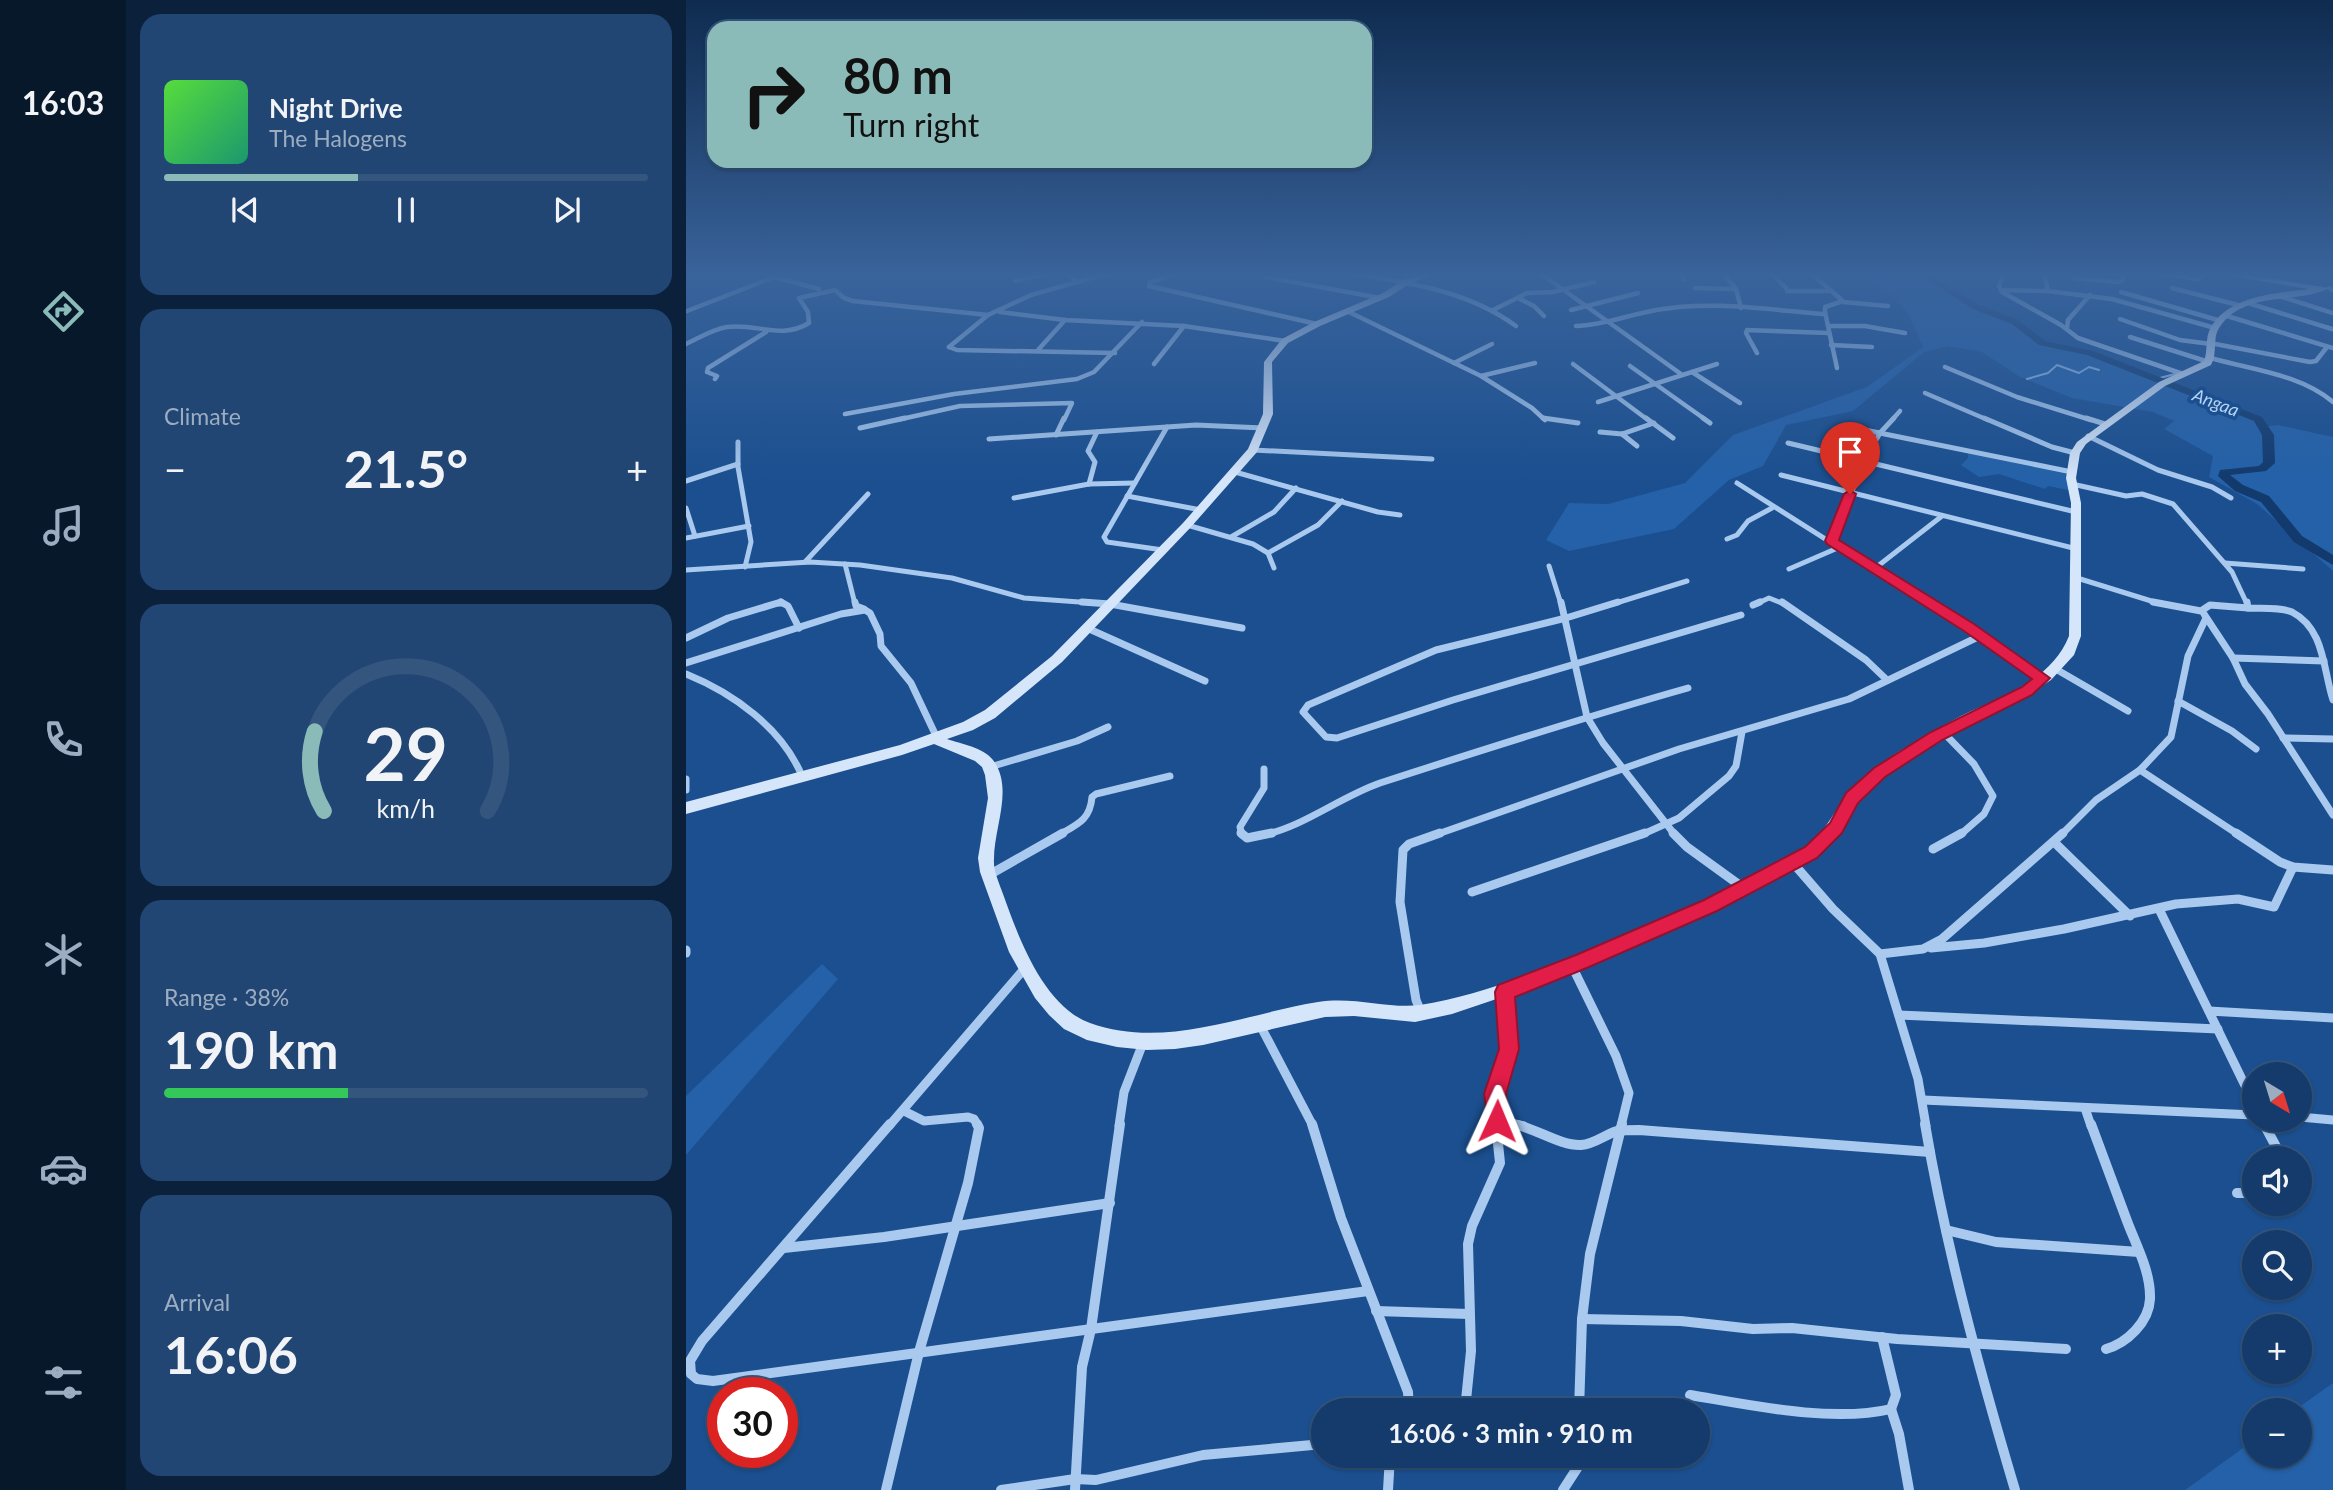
<!DOCTYPE html>
<meta charset="utf-8">
<style>
:root{--surface:#143b6b;--page:#214673;--text:#f1f3f6;--muted:#9dadc1;--line:#33557e;--accent:#8bbbb9}
body{margin:0;font-family:Lato,sans-serif;background:var(--page);color:var(--text);height:100vh;display:flex;flex-direction:column;font-size:26px;white-space:nowrap}
*{box-sizing:border-box;margin:0}
p{font-size:23px;color:var(--muted)}
.icon{flex:none;width:38px;height:38px;fill:none;stroke:currentColor;stroke-width:2;stroke-linecap:round;stroke-linejoin:round}
.map{position:relative;flex:1;overflow:hidden}
.side{display:flex;flex-direction:column;gap:14px;padding:14px;background:#0b203b;width:560px}
.side>*{flex:none}
.guide{position:absolute;left:21px;top:21px;width:665px;height:147px;border-radius:21px;box-shadow:0 2px 5px #0004,0 0 0 2px var(--line);background:#8bbbb9;color:#111;overflow:hidden}
.needle{width:46px;rotate:142deg}
.fabs{position:absolute;left:1556px;top:1062px;display:grid;gap:14px}
.fabs a{display:grid;place-items:center;width:70px;height:70px;border-radius:50%;background:var(--surface);box-shadow:0 2px 5px #0004,0 0 0 2px var(--line);font-size:35px}
.speed{position:absolute;left:21px;top:1377px;display:flex;gap:14px;font-size:35px;font-weight:700;text-align:center}
.speed>*{display:grid;place-content:center;width:91px;height:91px;border-radius:50%;background:var(--surface);box-shadow:0 2px 5px #0004,0 0 0 2px var(--line);line-height:1}
.speed .limit{border:10px solid #d22;background:#fff;color:#111}
.pin{position:absolute;display:grid;place-items:center;width:60px;height:60px;color:#fff;margin:-72px -30px;border-radius:50% 50% 50% 0;rotate:-45deg;box-shadow:0 0 7px #0007}
.pin .icon{rotate:45deg}
.me{position:absolute;width:77px;margin:-38px;rotate:1deg;stroke-linejoin:round;filter:drop-shadow(0 0 5px #0008)}
.turn{display:flex;align-items:center;gap:24px;height:147px;padding:0 21px;font-size:32px}
.turn .icon{width:91px;height:91px;stroke-width:2.5}
.turn b{display:block;font-size:49px;line-height:60px}
.big{font-size:52px;font-weight:700;line-height:1.1}
.side .widget{flex:1;display:flex;flex-direction:column;justify-content:center;gap:10px;min-width:0;padding:0 24px;border-radius:21px;background:var(--page)}
.side .dial{align-items:center;gap:0}
.dial svg{height:182px;overflow:visible;fill:none;stroke:var(--line);stroke-width:7;stroke-linecap:round;text-anchor:middle}
.dial text{fill:var(--text);stroke:none}
.song{display:flex;align-items:center;gap:21px}
.cover{width:84px;height:84px;border-radius:10px;background:linear-gradient(135deg,hsl(110 70% 55%),hsl(160 70% 35%))}
.played{height:7px;border-radius:4px;background:linear-gradient(90deg,var(--accent) 40%,var(--line) 40%)}
.keys{display:flex;justify-content:space-around;direction:ltr}
.heat{display:flex;justify-content:space-between;align-items:center;font-size:38px;direction:ltr}
.charge{height:10px;border-radius:5px;background:linear-gradient(90deg,#34c759 38%,var(--line) 0)}
.trip{position:absolute;left:625px;top:1398px;width:399px;height:70px;border-radius:35px;background:var(--surface);box-shadow:0 2px 5px #0004,0 0 0 2px var(--line);font-weight:700;line-height:70px;text-align:center}
main{display:flex;flex:1;min-height:0}
.tabs{display:flex;flex-direction:column;width:126px;justify-content:space-around;align-items:center;background:#08182b;color:var(--muted)}
.tabs .icon{width:49px;height:49px}
.tabs .active{color:var(--accent)}
.tabs b{font-size:32px;color:var(--text)}
.map>svg:first-child{display:block}
</style>
<main>
<nav class="tabs">
<b>16:03</b>
<svg class="icon active" aria-label="directions" viewBox="0 0 24 24"><path d="M12 3l9 9-9 9-9-9zM9 14v-3h6M13 9l2 2-2 2"/></svg>
<svg class="icon" aria-label="music" viewBox="0 0 24 24"><path d="M9 18V5l10-2v13"/><circle cx="6" cy="18" r="3"/><circle cx="16" cy="16" r="3"/></svg>
<svg class="icon" aria-label="phone" viewBox="0 0 24 24"><path d="M5 4h4l2 5-3 2q2 4 5 5l2-3 5 2v4C11 20 4 13 5 4z"/></svg>
<svg class="icon" aria-label="climate" viewBox="0 0 24 24"><path d="M12 3v18M4 7l16 10M4 17L20 7"/></svg>
<svg class="icon" aria-label="car" viewBox="0 0 24 24"><path d="M5 17H2v-5l4-1 3-4h7l3 4 3 1v5h-3M9 17h6M6 11h13"/><circle cx="7" cy="17" r="2"/><circle cx="17" cy="17" r="2"/></svg>
<svg class="icon" aria-label="filters" viewBox="0 0 24 24"><path d="M4 7h16M4 17h16"/><circle cx="9" cy="7" r="2"/><circle cx="15" cy="17" r="2"/></svg>
</nav>
<section class="side">
<div class="widget">
<div class="song"><i class="cover"></i><div><b>Night Drive</b><p>The Halogens</p></div></div>
<div class="played"></div>
<div class="keys"><svg class="icon" aria-label="previous" viewBox="0 0 24 24"><path d="M18 5L8 12l10 7zM5 5v14"/></svg><svg class="icon" aria-label="pause" viewBox="0 0 24 24"><path d="M8 5v14M16 5v14"/></svg><svg class="icon" aria-label="next" viewBox="0 0 24 24"><path d="M6 5l10 7-10 7zM19 5v14"/></svg></div>
</div>
<div class="widget"><p>Climate</p>
<div class="heat"><a>−</a><b class="big">21.5°</b><a>+</a></div>
</div>
<div class="widget dial"><svg viewBox="0 0 100 80">
<path d="M14 69A42 42 0 1 1 86 69"/>
<path d="M14 69A42 42 0 0 1 10 34" stroke="#8bbbb9"/>
<text x="50" y="56" font-size="32" font-weight="700">29</text>
<text x="50" y="72" font-size="11">km/h</text>
</svg></div>
<div class="widget"><p>Range · 38%</p><b class="big">190 km</b><div class="charge"></div></div>
<div class="widget"><p>Arrival</p><b class="big">16:06</b></div>
</section>
<div class="map">
<svg width="1647" height="1490" viewBox="0 0 1647 1490">
<rect width="100%" height="100%" fill="#1b4f8f"/>
<g fill="#2461a8">
<polygon points="1183,273 1235,273 1290,307 1329,322 1356,343 1404,353 1487,387 1521,397 1572,419 1577,427 1592,425 1647,437 1647,571 1571,504 1523,477 1527,456 1478,429 1488,421 1467,412 1386,398 1334,377 1296,352 1262,346 1238,352 1167,411 1100,425 1077,466 1043,480 988,529 883,551 860,540 883,503 922,504 999,483 1047,435 1181,387 1237,347 1222,313"/>
<polygon points="1282,450 1385,471 1387,491 1362,486 1359,489 1313,474 1293,477 1275,465 1282,458"/>
<polygon points="136,964 152,979 0,1155 0,1096"/>
<polygon points="1647,1383 1647,1490 1499,1490 1568,1440 1568,1456 1614,1456 1614,1410 1609,1410"/>
</g>
<g fill="none" stroke-linecap="round" stroke-linejoin="round">
<g stroke="#9cc4f0" stroke-width="2">
<polyline points="1341,379 1362,373 1371,365 1393,373 1403,367 1413,370"/>
<polyline points="1470,379 1489,374"/>
</g>
<polygon fill="#123a6d" fill-rule="evenodd" points="1231,273 1240,273 1293,305 1332,320 1359,341 1407,351 1576,417 1588,435 1589,463 1580,471 1544,475 1557,485 1583,496 1616,536 1647,555 1647,565 1608,542 1575,502 1549,491 1532,476 1534,470 1573,466 1577,462 1576,435 1568,421 1401,355 1353,345 1326,324 1287,309"/>
<g stroke="#a9c9ee" stroke-width="4.5">
<polyline points="381,273 391,282"/>
<polyline points="492,273 464,282 463,286 631,324"/>
<path d="M662,273C720,282 781,290 830,326"/>
<polyline points="854,273 995,374"/>
<polyline points="993,273 998,279"/>
<polyline points="1037,273 1050,289 1055,308"/>
<polyline points="1085,273 1100,288"/>
<polyline points="1125,273 1158,302 1202,306"/>
<polyline points="1318,273 1313,286 1316,292 1375,325 1392,338 1497,374"/>
<polyline points="1358,273 1362,291"/>
<polyline points="1475,273 1512,279 1521,273"/>
<polyline points="580,277 694,298"/>
<polyline points="1388,278 1432,282 1437,280 1438,273"/>
<polyline points="329,281 361,273"/>
<polyline points="1009,288 1050,289"/>
<polyline points="1486,288 1556,306"/>
<polyline points="1643,288 1647,290"/>
<polyline points="1315,290 1362,291 1426,299 1529,328"/>
<polyline points="1101,291 1142,291"/>
<polyline points="1435,292 1535,321"/>
<polyline points="1593,296 1647,313"/>
<polyline points="832,298 848,306 858,316"/>
<polyline points="1562,303 1646,329"/>
<polyline points="807,310 841,293 867,292 908,282"/>
<polyline points="885,310 952,293"/>
<polyline points="1,311 88,277 133,289"/>
<polyline points="314,312 379,320 498,326 599,341"/>
<polyline points="663,312 795,376 846,408 859,420"/>
<polyline points="1541,316 1647,348"/>
<polyline points="1434,319 1494,340 1525,344"/>
<path d="M890,326C918,325 942,315 970,310C1025,300 1083,310 1138,314"/>
<polyline points="1142,326 1179,326 1219,333"/>
<polyline points="1381,328 1382,320 1404,295"/>
<polyline points="1444,337 1523,362"/>
<polyline points="1524,343 1624,362 1630,361 1641,347"/>
<path d="M0,344C13,338 27,329 41,327C71,323 95,340 123,323L122,312L113,298L149,290L158,298L167,301L302,315L345,295L423,273"/>
<polyline points="1145,345 1186,347"/>
<polyline points="263,347 271,350 429,353"/>
<polyline points="263,347 302,315"/>
<polyline points="352,350 379,320"/>
<polyline points="1071,353 1060,333 1061,330 1143,333"/>
<path d="M1525,358C1566,370 1614,374 1647,402"/>
<polyline points="768,363 806,344"/>
<polyline points="468,364 498,326"/>
<polyline points="887,364 962,420"/>
<polyline points="944,366 1020,420"/>
<polyline points="1259,367 1331,397 1405,420"/>
<polyline points="1151,368 1139,312 1139,307 1154,302"/>
<polyline points="1006,372 1054,403"/>
<polyline points="795,376 849,363"/>
<polyline points="29,379 31,376 21,372 22,368 80,332"/>
<polyline points="1239,393 1302,420"/>
<polyline points="912,402 1031,364"/>
<polyline points="159,414 268,394 391,379 408,372 456,322"/>
<polyline points="211,420 274,406 386,403 378,420"/>
<polyline points="1206,420 1214,411"/>
</g>
<g stroke="#a9c9ee" stroke-width="5">
<polyline points="857,418 892,423"/>
<polyline points="960,418 987,438"/>
<polyline points="1017,418 1024,423"/>
<polyline points="1298,418 1366,447 1389,453"/>
<polyline points="1400,418 1419,424"/>
<polyline points="174,428 219,418"/>
<polyline points="1169,428 1386,472"/>
<polyline points="914,432 936,434 968,423"/>
<polyline points="936,434 951,446"/>
<polyline points="370,435 378,418"/>
<polyline points="1402,436 1472,470 1526,487 1545,498"/>
<polyline points="303,439 510,425 577,428"/>
<polyline points="52,442 52,467 65,542 59,567"/>
<polyline points="1102,443 1390,512"/>
<polyline points="567,450 746,459"/>
<polyline points="1178,461 1194,433 1208,418"/>
<polyline points="549,472 692,512 714,515"/>
<polyline points="1095,475 1391,549"/>
<polyline points="0,481 52,464"/>
<polyline points="1051,483 1242,604"/>
<polyline points="403,484 409,462 402,451 411,432"/>
<polyline points="1386,484 1440,496 1456,494 1487,504 1546,572 1561,604"/>
<polyline points="441,496 515,510"/>
<polyline points="328,498 403,484 449,483"/>
<polyline points="0,508 9,536"/>
<polyline points="501,525 567,544 582,553 588,568"/>
<polyline points="545,537 588,512 610,488"/>
<polyline points="0,538 63,526"/>
<polyline points="1041,539 1051,535 1062,521 1086,508"/>
<polyline points="1146,541 1164,494 1182,462"/>
<polyline points="477,550 421,542 418,537 481,427"/>
<polyline points="582,553 632,525 656,501"/>
<polyline points="119,562 182,494"/>
<polyline points="1539,563 1617,569"/>
<polyline points="159,564 169,604"/>
<polyline points="863,566 875,604"/>
<polyline points="1103,569 1154,547"/>
<polyline points="1188,569 1256,516"/>
<polyline points="0,570 124,562 174,565 266,578 338,598 421,604"/>
<polyline points="1391,578 1475,604"/>
<polyline points="89,604 98,604"/>
<polyline points="927,604 1001,581"/>
<polyline points="1070,604 1083,598 1098,604"/>
</g>
<g stroke="#a9c9ee" stroke-width="7">
<polyline points="95,602 102,606 113,628"/>
<polyline points="169,602 170,606 178,609"/>
<polyline points="396,602 424,604 556,628"/>
<polyline points="875,602 901,717 917,743 989,835"/>
<polyline points="932,602 880,618 750,650 622,705 617,712 640,737 651,738 767,700 1055,615"/>
<polyline points="1096,602 1180,660 1201,680"/>
<polyline points="1239,602 1356,678"/>
<polyline points="1467,602 1515,611 1524,605 1562,608 1561,602"/>
<polyline points="1067,605 1074,602"/>
<path d="M1562,608C1574,609 1595,607 1606,612C1639,629 1637,670 1647,700"/>
<polyline points="1518,614 1547,658 1559,684 1582,714 1647,815"/>
<polyline points="401,628 519,681"/>
<polyline points="0,638 42,618 95,602"/>
<polyline points="1547,658 1638,661"/>
<polyline points="0,663 155,614 179,610 184,613 194,634 195,646 225,683 251,738"/>
<polyline points="1368,668 1442,711"/>
<path d="M0,674C47,693 96,728 116,776"/>
<polyline points="1492,701 1546,731 1570,749"/>
<polyline points="1257,732 1288,764 1307,796 1298,814 1274,835"/>
<polyline points="1597,738 1647,739"/>
<polyline points="304,767 391,741 422,727"/>
<polyline points="1454,770 1553,835"/>
<polyline points="0,779 0,790"/>
<path d="M373,835C392,824 404,820 406,797L410,794L484,776"/>
<polyline points="556,835 554,827 578,788 578,769"/>
<path d="M577,835C617,827 654,797 694,783C796,750 899,717 1002,688"/>
<polyline points="749,835 993,749 1163,699 1294,636"/>
<polyline points="955,835 993,818 1043,776 1050,766 1056,732"/>
<polyline points="1375,835 1410,800 1454,770 1485,737 1502,656 1520,618"/>
</g>
<g stroke="#a9c9ee" stroke-width="9">
<polyline points="555,833 561,838 586,833"/>
<polyline points="987,833 1001,847 1059,889"/>
<polyline points="1550,833 1594,862 1607,867 1647,870"/>
<polyline points="1368,842 1444,916"/>
<polyline points="1247,849 1276,833"/>
<polyline points="1107,863 1147,909 1194,954 1232,1079 1240,1126"/>
<polyline points="303,875 377,833"/>
<polyline points="786,892 959,833"/>
<polyline points="1473,909 1568,1104"/>
<polyline points="1245,948 1298,943 1378,929 1490,904 1552,899 1588,907 1607,867"/>
<polyline points="0,950 0,953"/>
<polyline points="1194,954 1237,949 1256,939 1377,833"/>
<polyline points="886,966 930,1056 943,1093 935,1126"/>
<polyline points="1523,1011 1647,1018"/>
<polyline points="735,1012 730,1000 714,902 717,850 723,844 754,833"/>
<polyline points="1213,1015 1532,1029"/>
<polyline points="574,1025 627,1126"/>
<polyline points="1237,1100 1568,1115"/>
<polyline points="1399,1108 1405,1126"/>
<polyline points="218,1111 238,1121 282,1117 288,1119 292,1126"/>
<polyline points="1614,1117 1647,1120"/>
<polyline points="1576,1120 1579,1126"/>
<polyline points="811,1121 838,1126"/>
<polyline points="203,1126 339,968"/>
<polyline points="433,1126 438,1092 457,1043"/>
<polyline points="810,1126 808,1105 823,1049 818,992"/>
</g>
<g stroke="#a9c9ee" stroke-width="10">
<polyline points="204,1124 16,1341 4,1361 5,1374 11,1379 27,1381 682,1291"/>
<polyline points="626,1124 655,1218 722,1392 723,1410"/>
<path d="M827,1124C850,1128 874,1146 895,1145C909,1144 918,1135 931,1131C938,1130 946,1130 953,1130L1244,1152"/>
<path d="M1239,1124C1260,1248 1293,1369 1329,1490"/>
<path d="M1405,1124C1417,1156 1429,1188 1441,1221C1450,1245 1465,1272 1464,1299C1463,1322 1441,1343 1420,1349"/>
<polyline points="1578,1124 1596,1158"/>
<polyline points="1551,1193 1568,1193"/>
<polyline points="1260,1230 1310,1242 1453,1252"/>
<polyline points="98,1248 198,1237 424,1203"/>
<polyline points="690,1311 783,1314"/>
<polyline points="896,1319 995,1321 1067,1329 1106,1328 1211,1339 1380,1349"/>
<path d="M1004,1395C1064,1405 1146,1423 1205,1409L1210,1395L1196,1337"/>
<polyline points="1205,1409 1213,1434 1223,1490"/>
<polyline points="779,1410 785,1351 782,1244 786,1226 814,1163 810,1124"/>
<polyline points="893,1410 896,1319 904,1254 936,1124"/>
<polyline points="200,1490 233,1352 282,1183 293,1128 291,1124"/>
<polyline points="315,1490 389,1479 410,1480 517,1455 637,1444"/>
<polyline points="389,1490 396,1367 405,1329 434,1124"/>
<polyline points="702,1490 704,1456"/>
<polyline points="877,1490 899,1456"/>
</g>
<path fill="#d6e6fa" fill-rule="evenodd" d="M740,273H751L723,284L703,297L634,326L602,343L586,362L587,414L571,452L505,527L376,662L309,718L287,730L261,739C275,744 297,747 307,760C328,788 308,827 308,859C307,871 313,882 317,894C332,936 357,1006 404,1023C479,1050 558,1014 632,1002C668,996 702,1009 734,1005C811,993 895,953 966,923C1017,901 1070,880 1117,849C1138,835 1147,813 1162,793C1175,776 1194,764 1212,752C1233,740 1254,727 1275,716C1316,696 1365,681 1383,636L1385,503L1380,478L1384,453L1391,442L1473,382L1518,361C1522,351 1519,339 1524,329C1541,296 1590,293 1623,289L1539,275L1535,273H1552L1643,288C1612,305 1558,289 1533,328C1526,339 1532,353 1525,365L1479,386L1400,444L1394,453L1390,478L1395,503V636L1388,655L1365,680L1334,700L1258,738L1206,770L1178,794L1148,839L1135,853L1092,879L1038,907L864,981L766,1014L729,1022L668,1016L639,1017L517,1045L489,1049L461,1050L431,1047L401,1040L378,1029L363,1015L349,998L323,952L294,872L292,858L302,798L299,775L296,767L289,761L248,744L216,755L0,814V802L214,745L277,722L299,710L366,656L497,523L562,449L577,414L578,362L596,339L628,322L697,293L717,280Z"/>
</g>
<linearGradient id="sky" x2="0" y2="1"><stop stop-color="#0f2b4f"/><stop offset="0.57" stop-color="#39639b"/><stop offset="1" stop-color="#39639b" stop-opacity="0"/></linearGradient>
<rect width="1647" height="481" fill="url(#sky)"/>
<polygon fill="#e11d48" stroke="#92132f" stroke-width="2" points="1164,490 1170,494 1153,540 1288,624 1364,678 1346,695 1256,740 1199,777 1172,803 1156,833 1131,858 1031,911 903,967 829,997 833,1049 820,1094 822,1121 818,1128 811,1132 803,1128 798,1094 813,1049 809,992 812,985 890,955 1018,900 1119,847 1144,823 1160,793 1188,768 1245,732 1336,687 1346,679 1278,631 1141,544 1139,541 1158,494"/>
<g text-anchor="middle" dominant-baseline="central" stroke-width="7" stroke-linejoin="round" paint-order="stroke">
<g font-size="18" font-style="italic" fill="#b5d3f5" stroke="#1b4f8f">
<text transform="translate(1530 402) rotate(21)">Angaa</text>
</g>
</g>
</svg>
<div class="fabs">
<a><svg class="needle" viewBox="-14 -14 28 28"><path d="M0-13l5 13h-10z" fill="#e53935"/><path d="M0 13l5-13h-10z" fill="#9dadc1"/></svg></a>
<a><svg class="icon" aria-label="sound" viewBox="0 0 24 24"><path d="M4 9h4l5-4v14l-5-4H4zM17 9q2 3 0 6"/></svg></a>
<a><svg class="icon" aria-label="search" viewBox="0 0 24 24"><circle cx="10" cy="10" r="6"/><path d="M15 15l6 6"/></svg></a>
<a>+</a>
<a>−</a>
</div>
<div class="speed"><div class="limit">30</div></div>
<div class="pin" style="left:1164px;top:494px;background:#d93025"><svg class="icon" aria-label="arrive" viewBox="0 0 24 24"><path d="M6 21V4h12l-3 4 3 4H6"/></svg></div>
<svg class="me" style="left:811px;top:1121px" viewBox="-20 -20 40 40"><path d="M0-17L14 15 0 8-14 15z" fill="#e11d48" stroke="#fff" stroke-width="4"/></svg>
<div class="trip">16:06 · 3 min · 910 m</div>
<div class="guide">
<div class="turn"><svg class="icon" aria-label="right" viewBox="0 0 24 24"><path d="M7 20v-9h11M14 6l5 5-5 5"/></svg><div><b>80 m</b>Turn right</div></div>
</div>
</div>
</main>
